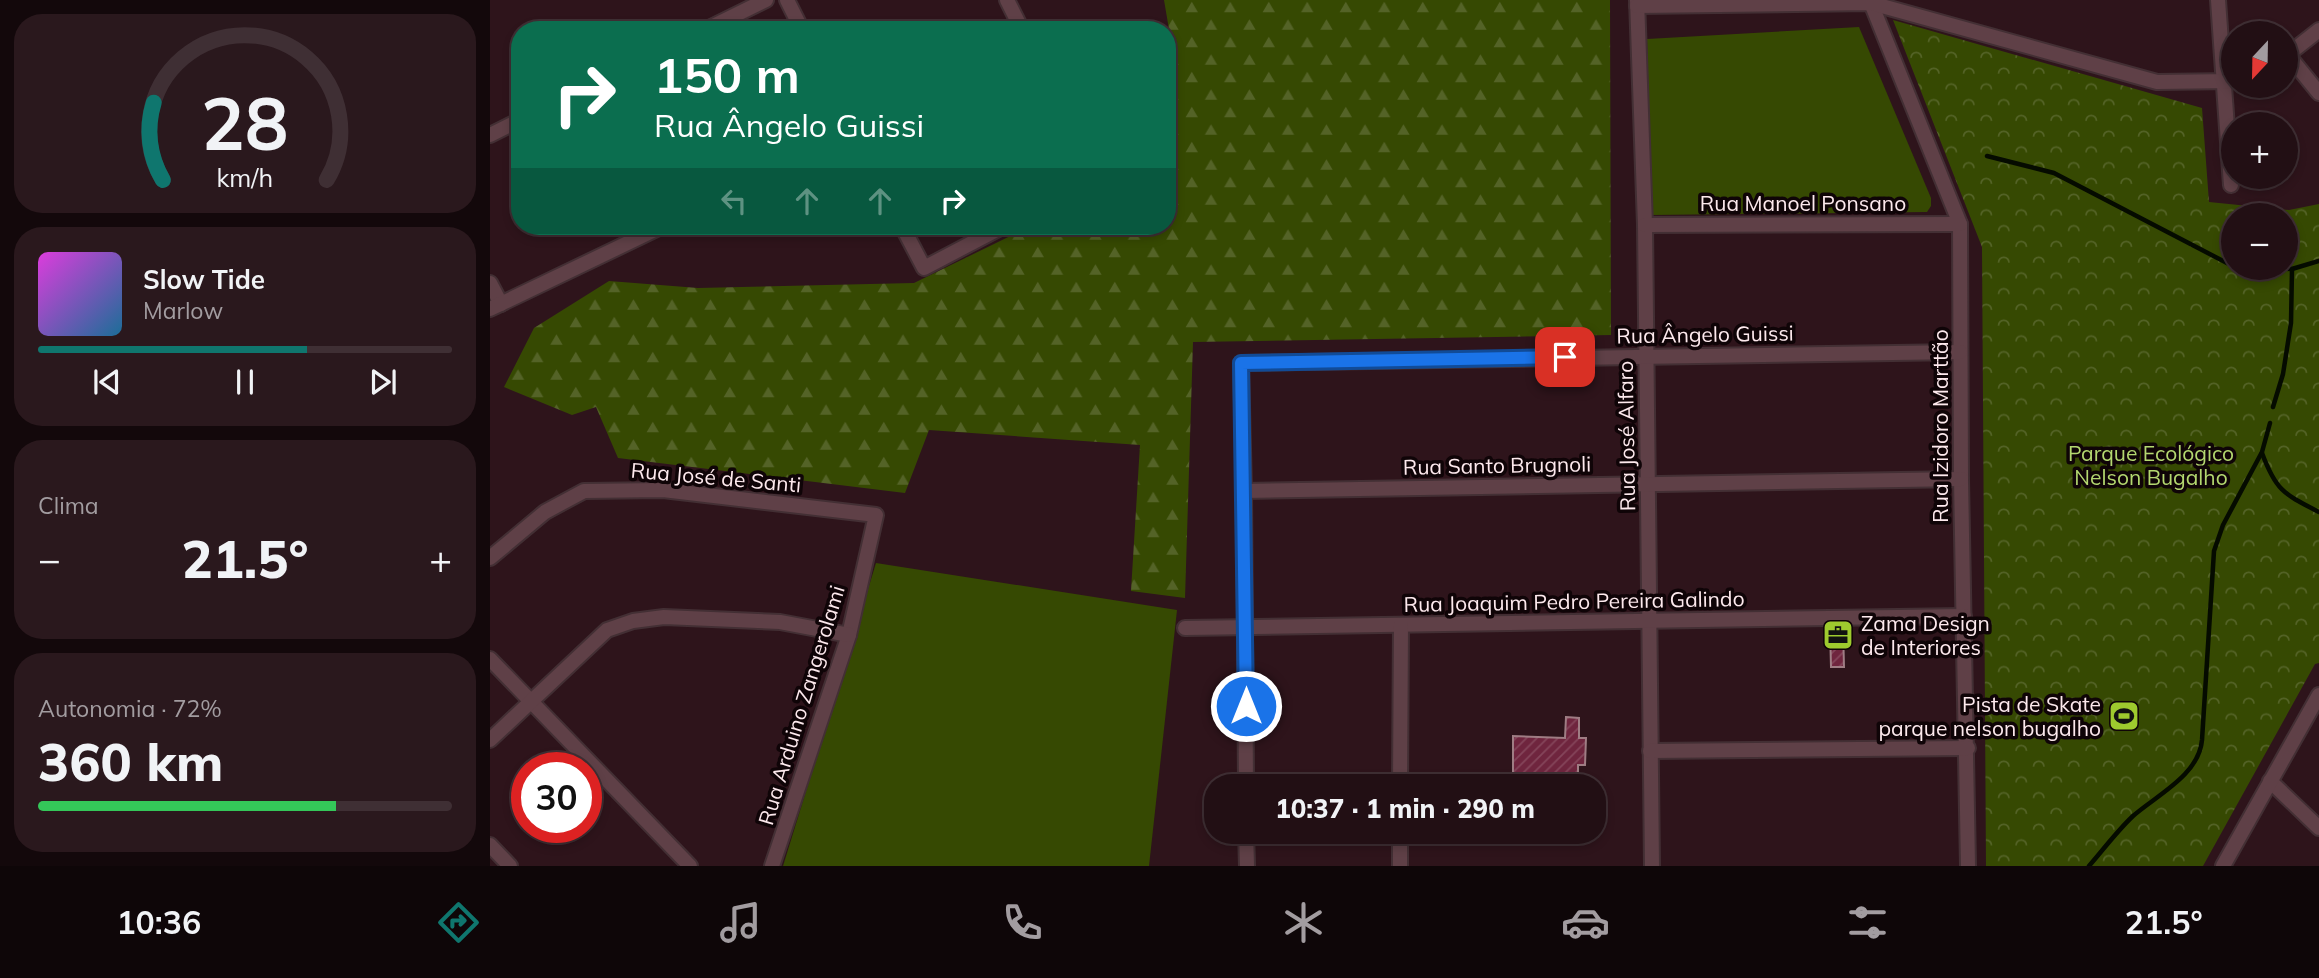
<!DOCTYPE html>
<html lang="pt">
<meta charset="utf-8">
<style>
:root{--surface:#220f14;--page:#2a181d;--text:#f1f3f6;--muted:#a29ca0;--line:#3f2f34;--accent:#0f766e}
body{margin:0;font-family:Mulish,sans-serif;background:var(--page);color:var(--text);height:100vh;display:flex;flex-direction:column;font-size:26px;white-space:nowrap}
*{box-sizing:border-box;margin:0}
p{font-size:23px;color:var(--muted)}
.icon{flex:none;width:38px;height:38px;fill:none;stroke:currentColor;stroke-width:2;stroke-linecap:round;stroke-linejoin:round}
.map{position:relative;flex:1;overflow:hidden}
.panel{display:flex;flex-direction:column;gap:14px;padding:14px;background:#13080b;width:490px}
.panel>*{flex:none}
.banner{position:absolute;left:21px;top:21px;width:665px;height:214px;border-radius:28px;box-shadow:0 4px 10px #0003,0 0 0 2px var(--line);background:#0b6e4f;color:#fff;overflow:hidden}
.needle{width:46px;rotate:202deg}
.controls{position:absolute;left:1731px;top:21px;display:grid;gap:14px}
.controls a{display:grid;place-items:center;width:77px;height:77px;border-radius:50%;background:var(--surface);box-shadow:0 4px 10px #0003,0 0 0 2px var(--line);font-size:35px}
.speed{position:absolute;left:21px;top:752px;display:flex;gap:14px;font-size:35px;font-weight:700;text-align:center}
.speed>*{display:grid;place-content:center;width:91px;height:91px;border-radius:50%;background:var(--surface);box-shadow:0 4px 10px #0003,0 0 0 2px var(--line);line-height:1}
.speed .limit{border:10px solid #d22;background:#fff;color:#111}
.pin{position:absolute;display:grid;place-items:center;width:60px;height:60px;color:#fff;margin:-30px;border-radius:14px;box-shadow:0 4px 10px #0006}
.me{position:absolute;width:77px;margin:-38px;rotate:0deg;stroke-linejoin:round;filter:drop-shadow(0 0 5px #0008)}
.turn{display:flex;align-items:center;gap:24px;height:147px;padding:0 28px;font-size:32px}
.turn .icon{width:91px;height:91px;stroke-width:2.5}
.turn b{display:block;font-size:49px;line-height:60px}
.lanes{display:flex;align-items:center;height:66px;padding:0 28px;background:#0003;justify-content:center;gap:35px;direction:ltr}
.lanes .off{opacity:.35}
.big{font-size:52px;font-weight:800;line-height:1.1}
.panel .widget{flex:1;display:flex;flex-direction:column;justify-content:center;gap:10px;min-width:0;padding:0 24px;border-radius:28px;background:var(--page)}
.panel .dial{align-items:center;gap:0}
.dial svg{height:182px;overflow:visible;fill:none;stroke:var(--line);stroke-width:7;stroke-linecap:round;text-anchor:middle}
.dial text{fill:var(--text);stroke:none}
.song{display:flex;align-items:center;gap:21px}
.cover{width:84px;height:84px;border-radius:10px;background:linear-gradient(135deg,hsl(300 70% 55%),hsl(200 70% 35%))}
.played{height:7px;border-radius:4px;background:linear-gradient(90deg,var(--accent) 65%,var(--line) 65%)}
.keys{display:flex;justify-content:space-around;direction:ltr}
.heat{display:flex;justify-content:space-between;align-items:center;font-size:38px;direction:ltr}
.charge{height:10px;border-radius:5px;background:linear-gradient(90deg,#34c759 72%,var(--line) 0)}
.trip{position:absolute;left:714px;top:774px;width:402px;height:70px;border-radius:28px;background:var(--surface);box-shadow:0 4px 10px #0003,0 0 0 2px var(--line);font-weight:800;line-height:70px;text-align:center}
.tabs{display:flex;height:112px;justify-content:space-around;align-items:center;background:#0e0608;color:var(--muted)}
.tabs .icon{width:49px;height:49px}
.tabs .current{color:var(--accent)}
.tabs b{font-size:32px;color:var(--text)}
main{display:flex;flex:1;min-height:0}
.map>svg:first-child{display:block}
</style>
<main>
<section class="panel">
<div class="widget dial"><svg viewBox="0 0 100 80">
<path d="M14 69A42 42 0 1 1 86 69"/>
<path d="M14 69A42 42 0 0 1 10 35" stroke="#0f766e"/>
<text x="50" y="56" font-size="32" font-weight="700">28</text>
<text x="50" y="72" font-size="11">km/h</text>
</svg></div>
<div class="widget">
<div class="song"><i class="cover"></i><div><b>Slow Tide</b><p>Marlow</p></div></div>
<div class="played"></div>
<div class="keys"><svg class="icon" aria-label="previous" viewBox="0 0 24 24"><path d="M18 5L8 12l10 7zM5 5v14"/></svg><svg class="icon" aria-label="pause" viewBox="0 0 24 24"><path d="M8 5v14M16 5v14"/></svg><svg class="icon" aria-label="next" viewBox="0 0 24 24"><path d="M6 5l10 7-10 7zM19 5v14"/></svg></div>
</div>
<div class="widget"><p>Clima</p>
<div class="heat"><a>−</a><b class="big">21.5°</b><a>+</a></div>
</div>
<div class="widget"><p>Autonomia · 72%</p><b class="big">360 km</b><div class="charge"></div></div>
</section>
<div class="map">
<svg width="1829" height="866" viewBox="0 0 1829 866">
<defs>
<pattern id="forest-firs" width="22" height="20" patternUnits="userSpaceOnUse" patternTransform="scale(1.75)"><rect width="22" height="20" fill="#364902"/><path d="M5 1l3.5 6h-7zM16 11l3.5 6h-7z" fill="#546327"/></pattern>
<pattern id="park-crowns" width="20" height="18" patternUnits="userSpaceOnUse" patternTransform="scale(1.75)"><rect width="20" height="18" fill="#364902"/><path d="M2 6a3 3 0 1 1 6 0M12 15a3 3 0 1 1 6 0" fill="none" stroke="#546327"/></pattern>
<pattern id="building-hatch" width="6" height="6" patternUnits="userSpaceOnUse" patternTransform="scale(1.75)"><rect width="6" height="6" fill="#6f253e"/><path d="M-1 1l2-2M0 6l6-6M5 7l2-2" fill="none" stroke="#84455a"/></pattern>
</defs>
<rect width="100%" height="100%" fill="#2e141b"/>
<g fill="#364902">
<polygon points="1369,27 1441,198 1441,206 1437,212 1162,215 1157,39"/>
<polygon points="386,563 687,610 659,866 293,866"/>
</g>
<polygon fill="url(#forest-firs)" points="674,0 1120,0 1121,335 703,342 695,598 641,591 650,445 439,430 415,493 128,458 106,407 82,415 14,387 44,328 119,281 208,288 424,283 541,226 677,226 677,81 687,76"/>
<path fill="url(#park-crowns)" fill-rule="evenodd" d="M1403,20L1712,108L1719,202L1799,210L1829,204V663L1825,664L1713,866H1496L1492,247ZM1743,215H1796V268H1743Z"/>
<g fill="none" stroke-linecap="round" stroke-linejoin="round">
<g stroke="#050b00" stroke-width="4.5">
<polyline points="1497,156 1564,173 1737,263 1743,264"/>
<polyline points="1785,268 1802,269 1829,261"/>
<polyline points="1783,407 1793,374 1801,323 1802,269"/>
<path d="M1772,453C1786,491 1794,494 1829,512"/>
<path d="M1599,866C1613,850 1627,831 1643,816C1667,795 1709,775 1712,740L1724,551L1733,525L1772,452L1780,423"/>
</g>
</g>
<g fill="url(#building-hatch)" stroke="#9f7d84" stroke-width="2">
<polygon points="1353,627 1354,667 1341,667 1340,628"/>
<polygon points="1076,717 1089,718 1089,738 1096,738 1095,765 1088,765 1088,785 1023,784 1023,736 1075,738"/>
</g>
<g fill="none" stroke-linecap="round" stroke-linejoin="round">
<g stroke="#432f34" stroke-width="18">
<g id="minor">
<polyline points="297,0 312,30"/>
<polyline points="517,0 532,30"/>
<polyline points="1147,0 1155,225 1162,866"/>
<polyline points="1381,0 1381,3 1470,224 1471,479 1478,866"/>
<polyline points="1728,0 1741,185"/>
<polyline points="1147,6 1381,3 1667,82 1743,81"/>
<polyline points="215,30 276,0"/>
<polyline points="1798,55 1829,93"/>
<polyline points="1796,56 1829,30"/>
<polyline points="0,135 30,120"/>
<polyline points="1155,225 1470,224"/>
<polyline points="412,226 434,268 514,226"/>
<polyline points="0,283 11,304"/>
<polyline points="0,309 173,226"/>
<polyline points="754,491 1471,479"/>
<polyline points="0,558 55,512 94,491 173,490 386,515 359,635 282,866"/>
<polyline points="695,628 1474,616"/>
<polyline points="0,659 200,866"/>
<polyline points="0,740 117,630 143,621 174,617 290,622 359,635"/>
<polyline points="1160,751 1478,748"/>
<polyline points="1780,781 1829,828"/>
<polyline points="756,786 754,491 751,363 1470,352"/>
<polyline points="910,786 911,625"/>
<polyline points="756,831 757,866"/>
<polyline points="0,845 20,866"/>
<polyline points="910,866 910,831"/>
<polyline points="1733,866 1829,695"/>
</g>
</g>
<use href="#minor" stroke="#5f4047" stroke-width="14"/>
</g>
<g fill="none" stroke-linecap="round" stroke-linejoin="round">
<g stroke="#114b97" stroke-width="18">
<polyline id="route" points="756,706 751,363 1075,357"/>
</g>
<use href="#route" stroke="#1a73e8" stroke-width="12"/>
</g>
<defs>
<g id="office-square" transform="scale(1.575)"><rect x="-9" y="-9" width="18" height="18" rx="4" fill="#9eca2e" stroke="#0f0407"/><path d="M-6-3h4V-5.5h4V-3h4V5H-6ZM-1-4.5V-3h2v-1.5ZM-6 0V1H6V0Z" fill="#111"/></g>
<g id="stadium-square" transform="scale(1.575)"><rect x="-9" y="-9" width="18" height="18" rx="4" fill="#9eca2e" stroke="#0f0407"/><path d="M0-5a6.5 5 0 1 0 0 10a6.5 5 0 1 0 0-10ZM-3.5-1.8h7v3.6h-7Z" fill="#111"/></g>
</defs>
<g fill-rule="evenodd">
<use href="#office-square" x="1348" y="635"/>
<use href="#stadium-square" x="1634" y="716"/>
</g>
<g text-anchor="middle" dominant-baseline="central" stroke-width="7" stroke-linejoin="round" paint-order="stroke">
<g font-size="21" fill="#fde9ed" stroke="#0f0407">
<text x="1313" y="203">Rua Manoel Ponsano</text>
<text transform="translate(1215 334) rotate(-1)">Rua Ângelo Guissi</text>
<text transform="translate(1450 426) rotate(-90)">Rua Izidoro Marttão</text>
<text transform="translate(1136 436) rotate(-91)">Rua José Alfaro</text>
<text transform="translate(1007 465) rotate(-1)">Rua Santo Brugnoli</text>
<text transform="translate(226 477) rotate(5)">Rua José de Santi</text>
<text transform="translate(1084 601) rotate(-1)">Rua Joaquim Pedro Pereira Galindo</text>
<text transform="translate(311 705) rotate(-73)">Rua Arduino Zangerolami</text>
</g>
<g font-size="21" fill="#b4d870" stroke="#0f0407">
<text x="1661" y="453">Parque Ecológico<tspan x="1661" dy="24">Nelson Bugalho</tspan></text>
</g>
<g font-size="21" fill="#fde9ed" stroke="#0f0407" text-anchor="start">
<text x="1371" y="623">Zama Design<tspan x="1371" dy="24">de Interiores</tspan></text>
<text x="1611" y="704" text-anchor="end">Pista de Skate<tspan x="1611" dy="24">parque nelson bugalho</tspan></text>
</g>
</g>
</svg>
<div class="controls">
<a><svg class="needle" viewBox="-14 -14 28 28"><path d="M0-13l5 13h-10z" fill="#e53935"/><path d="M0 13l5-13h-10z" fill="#a29ca0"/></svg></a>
<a>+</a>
<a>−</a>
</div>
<div class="speed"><div class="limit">30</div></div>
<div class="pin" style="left:1075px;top:357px;background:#d93025"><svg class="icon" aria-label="arrive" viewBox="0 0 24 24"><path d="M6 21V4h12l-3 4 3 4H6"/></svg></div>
<svg class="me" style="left:756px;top:706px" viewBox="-20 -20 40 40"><circle r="17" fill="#1a73e8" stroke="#fff" stroke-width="3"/><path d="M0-11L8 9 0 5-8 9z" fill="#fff"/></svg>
<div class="trip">10:37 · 1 min · 290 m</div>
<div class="banner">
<div class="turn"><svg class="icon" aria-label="right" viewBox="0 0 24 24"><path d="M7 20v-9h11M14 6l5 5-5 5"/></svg><div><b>150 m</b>Rua Ângelo Guissi</div></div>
<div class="lanes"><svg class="icon off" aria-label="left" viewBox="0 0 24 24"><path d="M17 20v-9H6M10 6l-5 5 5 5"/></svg><svg class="icon off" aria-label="ahead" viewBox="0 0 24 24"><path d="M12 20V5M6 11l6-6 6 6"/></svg><svg class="icon off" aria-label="ahead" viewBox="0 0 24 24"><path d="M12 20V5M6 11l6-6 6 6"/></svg><svg class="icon" aria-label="right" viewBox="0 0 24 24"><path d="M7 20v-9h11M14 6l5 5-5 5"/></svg></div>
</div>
</div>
</main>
<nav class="tabs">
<b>10:36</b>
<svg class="icon current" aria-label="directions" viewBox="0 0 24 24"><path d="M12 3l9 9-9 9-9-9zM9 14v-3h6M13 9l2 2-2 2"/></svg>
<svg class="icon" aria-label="music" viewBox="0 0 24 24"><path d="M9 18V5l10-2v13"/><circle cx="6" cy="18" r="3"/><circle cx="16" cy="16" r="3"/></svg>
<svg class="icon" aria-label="phone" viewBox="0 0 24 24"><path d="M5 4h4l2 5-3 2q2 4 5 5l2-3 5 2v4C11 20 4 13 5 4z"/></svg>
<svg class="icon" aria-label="climate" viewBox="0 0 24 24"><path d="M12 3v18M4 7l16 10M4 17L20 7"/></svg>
<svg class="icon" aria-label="car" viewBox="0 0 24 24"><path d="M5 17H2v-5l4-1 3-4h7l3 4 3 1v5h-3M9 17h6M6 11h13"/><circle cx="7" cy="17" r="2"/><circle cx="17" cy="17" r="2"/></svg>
<svg class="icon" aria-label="filters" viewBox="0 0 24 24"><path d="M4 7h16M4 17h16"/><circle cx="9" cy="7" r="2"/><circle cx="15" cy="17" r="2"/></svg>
<b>21.5°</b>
</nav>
